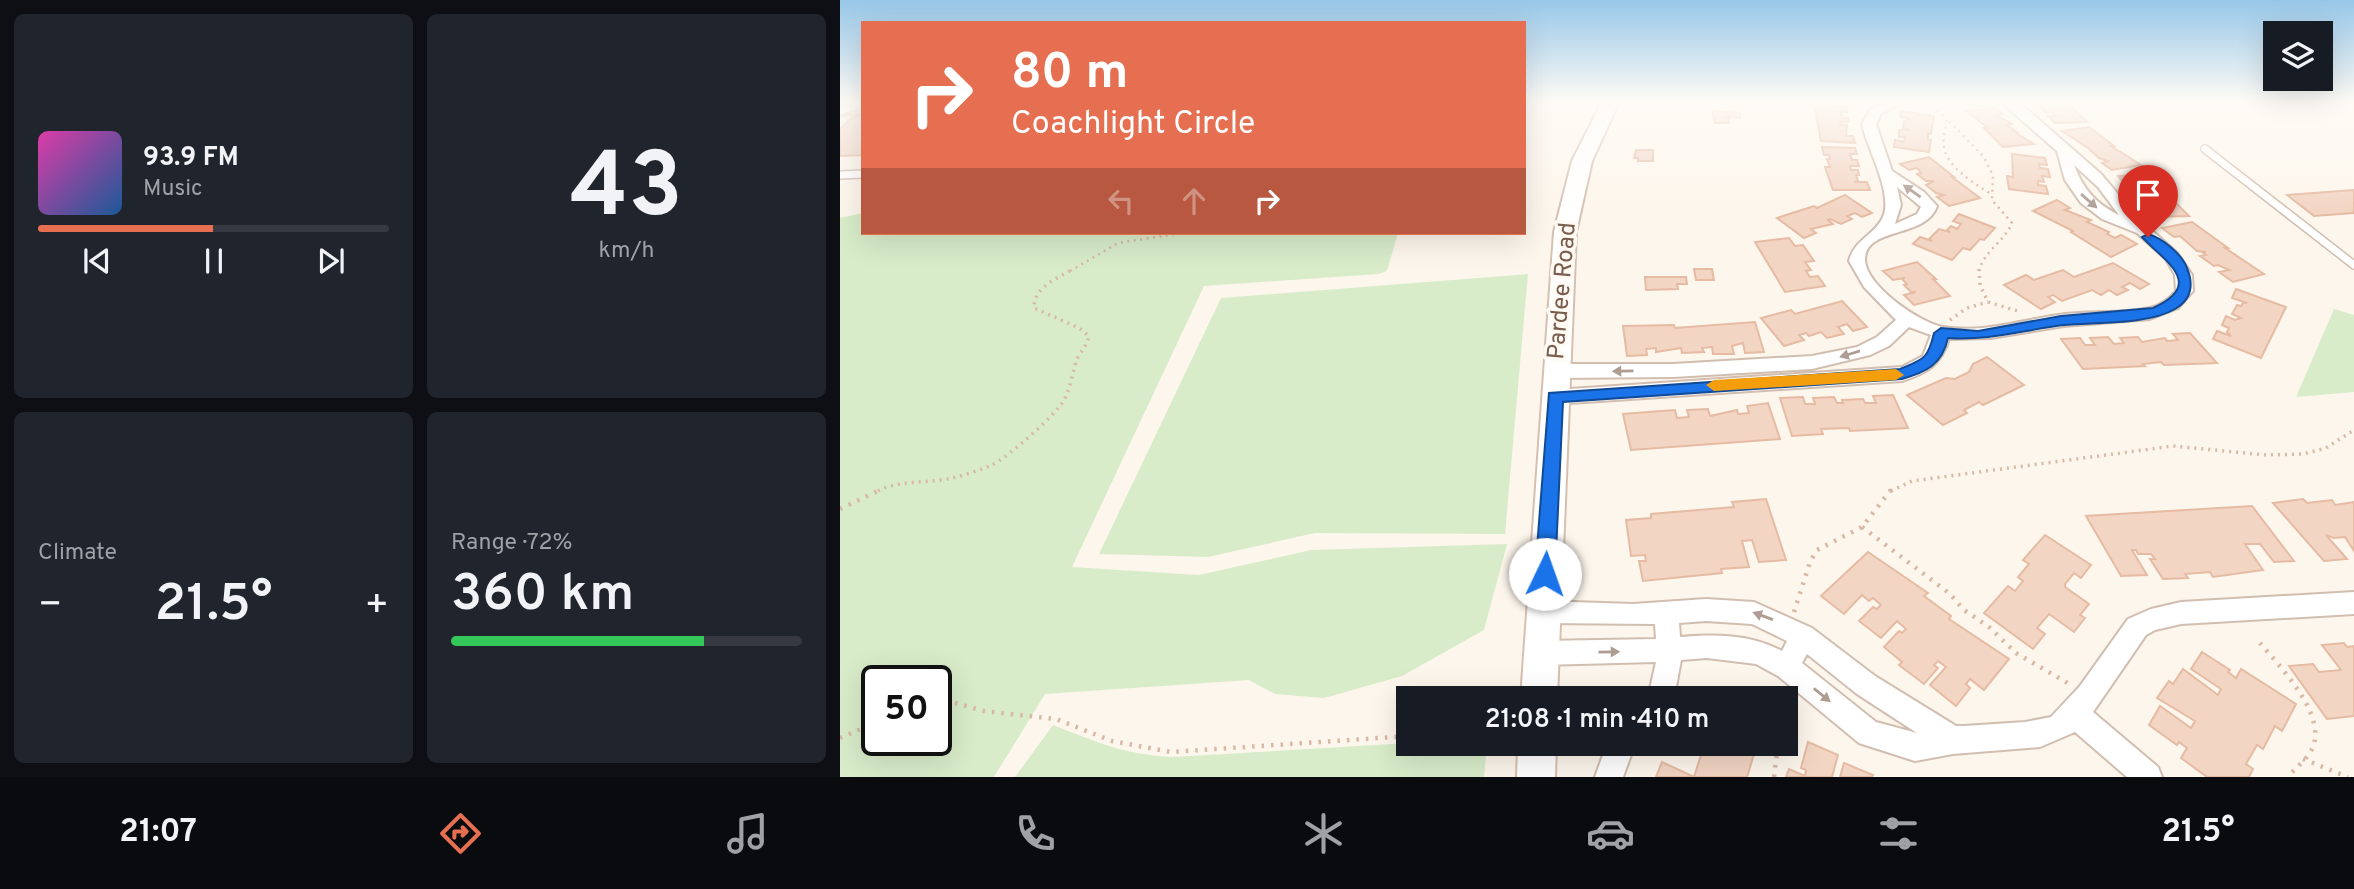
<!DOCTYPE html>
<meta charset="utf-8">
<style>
:root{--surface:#171b24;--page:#20242c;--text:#f1f3f6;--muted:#9ea1a6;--line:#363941;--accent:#e76f51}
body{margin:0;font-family:Overpass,sans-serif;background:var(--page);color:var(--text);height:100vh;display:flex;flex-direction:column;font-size:26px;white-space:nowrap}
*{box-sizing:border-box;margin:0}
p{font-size:23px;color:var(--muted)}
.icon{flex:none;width:38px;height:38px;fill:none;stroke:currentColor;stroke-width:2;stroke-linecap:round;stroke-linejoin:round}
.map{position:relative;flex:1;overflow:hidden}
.drawer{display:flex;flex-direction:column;gap:14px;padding:14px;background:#0d0f14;width:840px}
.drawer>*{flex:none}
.top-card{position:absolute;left:21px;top:21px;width:665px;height:214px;border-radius:0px;box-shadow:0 7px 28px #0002;background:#e76f51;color:#fff;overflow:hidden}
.fabs{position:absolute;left:1423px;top:21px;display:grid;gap:14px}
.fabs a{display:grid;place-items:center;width:70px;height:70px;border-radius:0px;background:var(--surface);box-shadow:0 7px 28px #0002;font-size:35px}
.speed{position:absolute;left:21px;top:665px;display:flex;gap:14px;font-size:35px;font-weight:700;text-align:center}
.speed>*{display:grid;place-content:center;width:91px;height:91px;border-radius:50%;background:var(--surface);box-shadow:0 7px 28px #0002;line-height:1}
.speed .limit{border:4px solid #111;border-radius:10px;background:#fff;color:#111}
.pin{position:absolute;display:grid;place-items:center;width:60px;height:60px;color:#fff;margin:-72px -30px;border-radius:50% 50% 50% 0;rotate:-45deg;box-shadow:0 0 7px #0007}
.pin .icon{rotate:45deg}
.me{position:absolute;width:77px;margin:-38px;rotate:3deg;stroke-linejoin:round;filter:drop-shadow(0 0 5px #0008)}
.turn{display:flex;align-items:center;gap:24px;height:147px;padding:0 35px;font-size:32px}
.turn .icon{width:91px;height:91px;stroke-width:2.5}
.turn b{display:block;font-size:49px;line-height:60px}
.lanes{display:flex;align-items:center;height:66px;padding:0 35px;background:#0003;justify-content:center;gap:35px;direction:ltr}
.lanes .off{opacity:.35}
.big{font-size:52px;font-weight:600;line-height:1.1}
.drawer .card{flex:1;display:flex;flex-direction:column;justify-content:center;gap:10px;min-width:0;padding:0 24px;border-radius:10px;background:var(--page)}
.drawer .dial{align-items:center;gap:0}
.dial b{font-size:91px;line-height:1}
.song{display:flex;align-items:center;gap:21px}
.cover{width:84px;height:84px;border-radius:10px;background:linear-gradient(135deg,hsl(320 70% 55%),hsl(210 70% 35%))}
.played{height:7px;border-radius:4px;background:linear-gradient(90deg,var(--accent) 50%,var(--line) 50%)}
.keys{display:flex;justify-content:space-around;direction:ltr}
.heat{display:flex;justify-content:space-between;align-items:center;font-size:38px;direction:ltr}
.charge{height:10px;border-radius:5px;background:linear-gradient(90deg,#34c759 72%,var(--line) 0)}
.drawer .tiles{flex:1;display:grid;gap:14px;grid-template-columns:repeat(2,1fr)}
.trip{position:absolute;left:556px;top:686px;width:402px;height:70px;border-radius:0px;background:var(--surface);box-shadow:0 7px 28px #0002;font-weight:600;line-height:70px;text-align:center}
.tabs{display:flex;height:112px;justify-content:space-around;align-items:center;background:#090b0e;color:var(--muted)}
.tabs .icon{width:49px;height:49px}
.tabs .selected{color:var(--accent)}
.tabs b{font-size:32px;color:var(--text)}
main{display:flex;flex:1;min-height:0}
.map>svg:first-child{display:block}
</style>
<main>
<section class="drawer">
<div class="tiles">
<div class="card">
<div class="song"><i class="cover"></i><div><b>93.9 FM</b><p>Music</p></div></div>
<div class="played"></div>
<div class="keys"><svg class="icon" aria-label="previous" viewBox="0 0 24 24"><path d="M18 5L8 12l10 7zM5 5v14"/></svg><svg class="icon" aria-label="pause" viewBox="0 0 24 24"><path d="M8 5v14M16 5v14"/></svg><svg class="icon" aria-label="next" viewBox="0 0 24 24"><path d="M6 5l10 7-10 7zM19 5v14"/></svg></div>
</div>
<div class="card dial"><b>43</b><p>km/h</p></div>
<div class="card"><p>Climate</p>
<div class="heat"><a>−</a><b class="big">21.5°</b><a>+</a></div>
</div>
<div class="card"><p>Range · 72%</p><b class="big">360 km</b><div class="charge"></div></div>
</div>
</section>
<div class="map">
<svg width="1514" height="777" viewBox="0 0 1514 777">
<rect width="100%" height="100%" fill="#fdf6ec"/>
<g fill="#d8ecc9" fill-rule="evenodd">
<path d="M23,213V233H558L547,271L538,274L364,286L232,567L359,575L471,550L667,544L644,630L562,676L484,698L435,694L409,680L205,694L154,777H0V218ZM37,681H96V740H37Z"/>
<polygon points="688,274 665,534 475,533 368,557 259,554 381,298"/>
<polygon points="1494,309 1514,315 1514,392 1456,397"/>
<path d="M213,725C257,742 285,755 333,757L569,743L647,744L644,777H175Z"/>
</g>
<g fill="#f3d5c3" stroke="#e6bba3" stroke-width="2">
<polygon points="1201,102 1226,102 1247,122 1215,123 1208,116 1216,116 1212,112 1206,113 1200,106 1208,106"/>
<polygon points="974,105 1006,107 1007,112 1001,112 1002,118 1008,118 1009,122 1000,122 1001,125 1007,125 1006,136 1013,136 1015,143 981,141"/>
<polygon points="23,107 23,155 0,156 0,129 10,119 21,114 2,116"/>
<polygon points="1155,108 1162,114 1156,115 1172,124 1167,125 1177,132 1174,132 1194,144 1163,147 1144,128 1148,128 1126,111"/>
<polygon points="872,111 900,113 900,118 888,117 889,123 875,123"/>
<polygon points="1061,111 1094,116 1091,134 1088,133 1088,140 1091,140 1089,152 1054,147 1055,140 1064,142 1065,137 1059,137 1059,130 1070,130 1063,128 1064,122 1070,119 1060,117"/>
<polygon points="1249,127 1274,146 1271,146 1301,165 1272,170 1262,163 1268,161 1259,158 1248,148 1222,131"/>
<polygon points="982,147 1015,148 1017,154 1010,154 1012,160 1017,160 1019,166 1010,166 1011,170 1018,170 1019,175 1016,175 1018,181 1014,182 1027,182 1030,190 993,190 985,167 990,167 987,159 990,159 989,155 984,155"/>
<polygon points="796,150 813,150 813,161 798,161 798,158 794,158"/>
<polygon points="1172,154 1205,158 1207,165 1199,164 1200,168 1208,169 1210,177 1202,176 1204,182 1198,181 1198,185 1206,186 1208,194 1169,189 1167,176 1173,177"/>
<polygon points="1089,157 1114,177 1112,177 1140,198 1109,206 1097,197 1104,195 1096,193 1086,185 1094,181 1086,181 1077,174 1081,173 1077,168 1069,170 1060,164"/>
<polygon points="1312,175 1326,189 1322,189 1349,216 1312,217 1303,208 1314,208 1306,203 1299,203 1291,195 1302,195 1293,188 1297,188 1294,185 1297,184 1285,184 1278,176"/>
<polygon points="1514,190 1514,213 1474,216 1447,195"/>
<polygon points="1005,195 1032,213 1022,217 1015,213 1007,216 1012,219 1001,224 990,219 988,220 993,224 971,229 976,233 964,238 937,218 974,206 977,208"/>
<polygon points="1217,200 1230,208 1225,210 1251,220 1247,222 1269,232 1267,234 1275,238 1281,235 1297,244 1271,257 1231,232 1233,231 1193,211"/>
<polygon points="1119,214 1155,228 1144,240 1140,239 1130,250 1123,248 1112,260 1073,244 1080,237 1092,241 1089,239 1099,229 1110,232 1107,230 1111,226 1117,229 1121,224 1113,221"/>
<polygon points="1352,222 1388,248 1385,248 1424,274 1393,282 1379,272 1389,270 1378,265 1374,266 1360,256 1366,255 1362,252 1366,252 1357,251 1340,236 1334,237 1322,228"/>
<polygon points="949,238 955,246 963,245 974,261 965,262 971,270 966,271 970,277 978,276 985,286 945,292 915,242"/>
<polygon points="1077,262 1096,279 1093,279 1110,296 1074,305 1064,295 1076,292 1071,292 1064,285 1067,284 1062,279 1065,278 1053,280 1043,271"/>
<polygon points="1273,263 1309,284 1300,289 1290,283 1282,287 1288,290 1277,295 1269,290 1261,295 1252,290 1222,301 1213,295 1208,297 1215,302 1201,309 1164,285 1186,275 1194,280 1223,270 1234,277"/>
<polygon points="854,269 872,269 874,280 856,280"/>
<polygon points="805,277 846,277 847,284 837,284 838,289 806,290"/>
<polygon points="1396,289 1446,307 1421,358 1373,339 1377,331 1391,336 1387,332 1389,328 1382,325 1386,316 1395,320 1401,318 1392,314 1397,305 1401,306 1403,303 1407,303 1392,298"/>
<polygon points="1002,301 1027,327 1013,331 1007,324 998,327 1004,334 987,338 981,332 969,336 966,333 959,335 964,340 944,346 921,318 951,310 955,314"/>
<polygon points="915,322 924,352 905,353 903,343 892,346 894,354 873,354 872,347 862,348 864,352 842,353 841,348 816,352 816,348 806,349 807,355 787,356 783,326 834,325 835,328"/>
<polygon points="1350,333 1377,363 1324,365 1321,362 1303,364 1305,366 1243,369 1221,339 1240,338 1245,345 1255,345 1250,338 1268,337 1274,344 1284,343 1280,338 1298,337 1302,342 1325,338 1327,341 1338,340 1333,334"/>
<polygon points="1147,357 1184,385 1143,405 1139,402 1124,410 1127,413 1103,425 1067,395 1106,378 1115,379 1129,372 1133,364"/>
<polygon points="1053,395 1068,428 1010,431 1009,428 981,429 983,434 952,436 940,398 963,397 965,404 975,404 973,398 994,397 997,403 1003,403 1002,400 1023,399 1025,403 1036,403 1033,396"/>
<polygon points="928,403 940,439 791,450 783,414 835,410 837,418 849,417 847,410 868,409 870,416 897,410 898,414 909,413 907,406"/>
<polygon points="926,499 946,560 919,562 912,540 902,541 909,567 881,569 882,573 803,581 799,561 806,561 805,555 791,556 786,520 811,518 811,514 894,507 892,502"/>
<polygon points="1463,499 1467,503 1492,500 1495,505 1514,502 1514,551 1505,537 1494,538 1486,535 1507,559 1484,561 1433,503"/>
<polygon points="1412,506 1454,561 1434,562 1420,544 1405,544 1423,570 1373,577 1370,572 1345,574 1348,578 1323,579 1310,559 1315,559 1311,554 1298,554 1296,550 1292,550 1307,575 1281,576 1246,516"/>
<polygon points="1205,535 1251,565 1241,578 1234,573 1225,584 1225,587 1249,604 1240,615 1245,618 1234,632 1209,614 1197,628 1205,634 1193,649 1144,613 1168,586 1175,591 1183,581 1178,577 1189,564 1183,560"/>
<polygon points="1028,552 1088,593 1084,596 1111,616 1109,619 1169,659 1144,690 1130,679 1126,684 1130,688 1116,706 1090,685 1106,667 1098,661 1094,665 1098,668 1084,684 1059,665 1062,662 1044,647 1059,631 1062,633 1066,629 1057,621 1041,638 1019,621 1033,607 1037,609 1041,605 1033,598 1029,601 1022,595 1004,614 981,596"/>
<polygon points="1504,643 1507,647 1514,646 1514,716 1487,719 1449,666 1473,664 1479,672 1501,670 1482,645"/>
<polygon points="1362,652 1390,670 1388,672 1396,678 1401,669 1456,704 1442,731 1435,726 1423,749 1417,745 1406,764 1413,769 1409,777 1367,777 1341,758 1347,748 1339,742 1337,745 1309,725 1320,706 1351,728 1355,721 1317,698 1329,681 1333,684 1343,669 1378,695 1381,689 1351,669"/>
<polygon points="968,742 998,755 992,777 946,777 949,769 965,776 966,770 961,768"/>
<polygon points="854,744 899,744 915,751 907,777 816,777 822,762 854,777 861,755 852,751"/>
<polygon points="1004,763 1033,775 1032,777 1000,777"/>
</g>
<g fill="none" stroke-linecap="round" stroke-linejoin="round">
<g stroke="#d1beb0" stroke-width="10">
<g id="lane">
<polyline points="0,111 23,102"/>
<polyline points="1365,149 1514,265"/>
<polyline points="0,175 23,174"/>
</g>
</g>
<g stroke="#d1beb0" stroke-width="4">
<g id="street">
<path d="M1047,102H1062L1041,114L1036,124L1052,171L1084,192L1097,206C1086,239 1025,226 1025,260C1026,286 1080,323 1103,327C1143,334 1185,319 1225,314C1253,311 1282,314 1310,308C1320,306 1330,299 1336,291L1335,275L1326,259L1297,233L1262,219L1241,203L1225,180L1217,151L1161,102H1177L1182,105L1261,174L1299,219L1337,253L1352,275L1353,291L1338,308L1310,319L1224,326L1151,338L1109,339C1101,365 1087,373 1062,381L715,404L708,402L705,397L708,392L715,390L1062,367L1083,356L1091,335L1069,327L1049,346L1030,355L972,369L833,377L717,378L710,376L708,371L710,366L717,364H833L972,356L1017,347L1037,337L1056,320L1024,287L1009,261C1014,240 1033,236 1042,219C1055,196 1027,149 1022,124L1031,109ZM1234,165L1258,187L1279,215C1256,204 1243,189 1234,165ZM1057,187L1081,207L1077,214L1055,224L1061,205Z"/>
<path d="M1514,592V614L1341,624L1315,630L1306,635L1253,712L1318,767L1322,777H1287L1235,732L1200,747L1113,754L1075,761L1019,743L938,676L916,664L867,658L841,660L834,698H808L816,662L701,665L692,661L688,653L692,645L701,641L816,639L815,624L703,623L694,620L691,612L694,604L703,601L793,604L866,599L914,602L972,628L1035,676L1116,726H1124L1185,722L1211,717L1240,686L1288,619L1311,609L1341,602ZM866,621L912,624L947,641L942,651C910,634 876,634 840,637L839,623ZM967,654L1017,694L1077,733L1036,722L962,663Z"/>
<polygon points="767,744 795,744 783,777 755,777"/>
</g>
</g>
<g stroke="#d6c0b0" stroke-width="4">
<g id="secondary">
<polygon points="762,102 779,102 752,161 736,232 717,698 681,698 714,232 732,161"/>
<polygon points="678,744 716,744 715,777 677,777"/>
</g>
</g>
<g stroke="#d9b8a5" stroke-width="2.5" stroke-dasharray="2 4.5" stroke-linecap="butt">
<polyline points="1087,102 1107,119"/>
<polyline points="230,271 278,243 342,233"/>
<path d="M1139,271C1144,251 1164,242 1172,223L1152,200L1153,176L1144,157L1107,119C1106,128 1102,138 1104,147C1107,167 1135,184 1151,194"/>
</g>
<g stroke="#d9b8a5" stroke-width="3.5" stroke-dasharray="2 5" stroke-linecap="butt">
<polyline points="1139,269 1140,285 1148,302 1181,312"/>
<polyline points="1110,320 1127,308 1148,302"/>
<path d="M38,491C61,479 87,484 112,478C125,475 140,470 152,465C168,457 215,416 224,400C231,387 232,373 237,359C241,351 247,346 249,336L239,328L194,308C194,286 217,279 233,269"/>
<polyline points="1051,491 1072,481 1333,446 1426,455 1463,454 1486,448 1514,430"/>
</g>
<g stroke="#d9b8a5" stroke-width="4.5" stroke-dasharray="2.5 7" stroke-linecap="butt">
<polyline points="0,509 42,489"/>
<polyline points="1022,527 1110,594 1124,610 1149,627 1176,653 1231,685"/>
<polyline points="954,612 970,562 977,550 1022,527 1050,491 1055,489"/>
<path d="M1420,643C1440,667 1486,713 1473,747C1468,759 1456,767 1448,777"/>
<polyline points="96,703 115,703 144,711 216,719 272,741 331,752 569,736"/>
<polyline points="0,738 37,722"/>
<polyline points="1463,759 1508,777"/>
<polyline points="934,777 938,744"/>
</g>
<use href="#lane" stroke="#fff" stroke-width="7"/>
<use href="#street" fill="#fff" fill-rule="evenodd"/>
<use href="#secondary" fill="#fff" fill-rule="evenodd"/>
</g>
<defs><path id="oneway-solid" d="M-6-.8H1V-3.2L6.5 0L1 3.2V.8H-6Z" transform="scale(1.75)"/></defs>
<g fill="#af9d94">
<use href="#oneway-solid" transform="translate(1072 191) rotate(-145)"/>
<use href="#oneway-solid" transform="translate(1249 201) rotate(41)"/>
<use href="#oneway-solid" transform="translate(1010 354) rotate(163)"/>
<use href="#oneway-solid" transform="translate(783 371) rotate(179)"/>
<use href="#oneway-solid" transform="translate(923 616) rotate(-160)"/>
<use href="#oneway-solid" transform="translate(769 652) rotate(-1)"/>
<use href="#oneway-solid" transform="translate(982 695) rotate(39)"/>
</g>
<linearGradient id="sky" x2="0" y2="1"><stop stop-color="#97c7e8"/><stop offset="0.48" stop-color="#fefbf6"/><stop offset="1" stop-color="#fefbf6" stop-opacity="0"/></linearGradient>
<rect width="1514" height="211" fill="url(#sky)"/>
<path fill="#1a73e8" stroke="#114b97" stroke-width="2" d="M1308,234C1322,238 1342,254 1347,268C1354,285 1352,299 1335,309C1308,325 1256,322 1224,325C1183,330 1150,341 1108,338C1102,365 1086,372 1062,379L723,402L715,574L712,580L705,583L698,580L695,574L709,393L1060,369C1084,359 1088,359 1094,333L1101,328L1138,331L1221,316L1313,308C1367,284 1323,260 1302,237Z"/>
<polygon fill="#f59e0b" points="1056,369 1064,375 1056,380 874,391 866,385 874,380"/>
<g text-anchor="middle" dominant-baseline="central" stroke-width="7" stroke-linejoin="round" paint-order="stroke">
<g font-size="24" fill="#7a5c4d" stroke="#fffaf3">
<text transform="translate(723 291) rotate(-85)">Pardee Road</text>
</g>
</g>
</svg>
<div class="fabs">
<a><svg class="icon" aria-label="layers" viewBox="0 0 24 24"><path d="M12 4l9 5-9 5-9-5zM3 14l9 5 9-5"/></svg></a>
</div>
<div class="speed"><div class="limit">50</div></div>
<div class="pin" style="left:1308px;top:237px;background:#d93025"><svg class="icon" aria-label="arrive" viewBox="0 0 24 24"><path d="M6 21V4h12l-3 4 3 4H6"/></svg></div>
<svg class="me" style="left:705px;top:574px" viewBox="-20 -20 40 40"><circle r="19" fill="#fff"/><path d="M0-13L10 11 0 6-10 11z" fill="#1a73e8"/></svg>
<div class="trip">21:08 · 1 min · 410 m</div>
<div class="top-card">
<div class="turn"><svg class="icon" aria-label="right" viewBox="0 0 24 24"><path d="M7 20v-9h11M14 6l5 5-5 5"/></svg><div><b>80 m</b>Coachlight Circle</div></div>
<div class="lanes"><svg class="icon off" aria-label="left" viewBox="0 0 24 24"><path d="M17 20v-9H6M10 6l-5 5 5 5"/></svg><svg class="icon off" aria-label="ahead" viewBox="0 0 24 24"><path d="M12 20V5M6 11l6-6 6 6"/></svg><svg class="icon" aria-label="right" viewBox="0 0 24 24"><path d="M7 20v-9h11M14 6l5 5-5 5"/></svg></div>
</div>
</div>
</main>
<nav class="tabs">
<b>21:07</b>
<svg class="icon selected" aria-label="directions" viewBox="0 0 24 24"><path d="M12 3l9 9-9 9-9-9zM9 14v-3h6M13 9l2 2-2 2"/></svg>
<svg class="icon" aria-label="music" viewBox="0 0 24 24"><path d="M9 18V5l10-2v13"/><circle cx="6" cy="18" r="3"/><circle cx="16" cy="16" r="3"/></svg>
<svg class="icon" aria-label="phone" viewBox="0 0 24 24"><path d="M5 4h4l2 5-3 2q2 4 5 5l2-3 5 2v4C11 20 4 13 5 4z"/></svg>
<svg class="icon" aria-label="climate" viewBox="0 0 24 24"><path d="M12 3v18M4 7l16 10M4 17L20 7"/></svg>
<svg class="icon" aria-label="car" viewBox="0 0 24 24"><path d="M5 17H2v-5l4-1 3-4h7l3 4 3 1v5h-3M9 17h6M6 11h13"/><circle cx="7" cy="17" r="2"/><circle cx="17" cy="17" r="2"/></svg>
<svg class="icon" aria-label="filters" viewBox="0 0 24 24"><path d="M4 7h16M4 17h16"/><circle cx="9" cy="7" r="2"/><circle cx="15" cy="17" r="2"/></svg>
<b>21.5°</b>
</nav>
